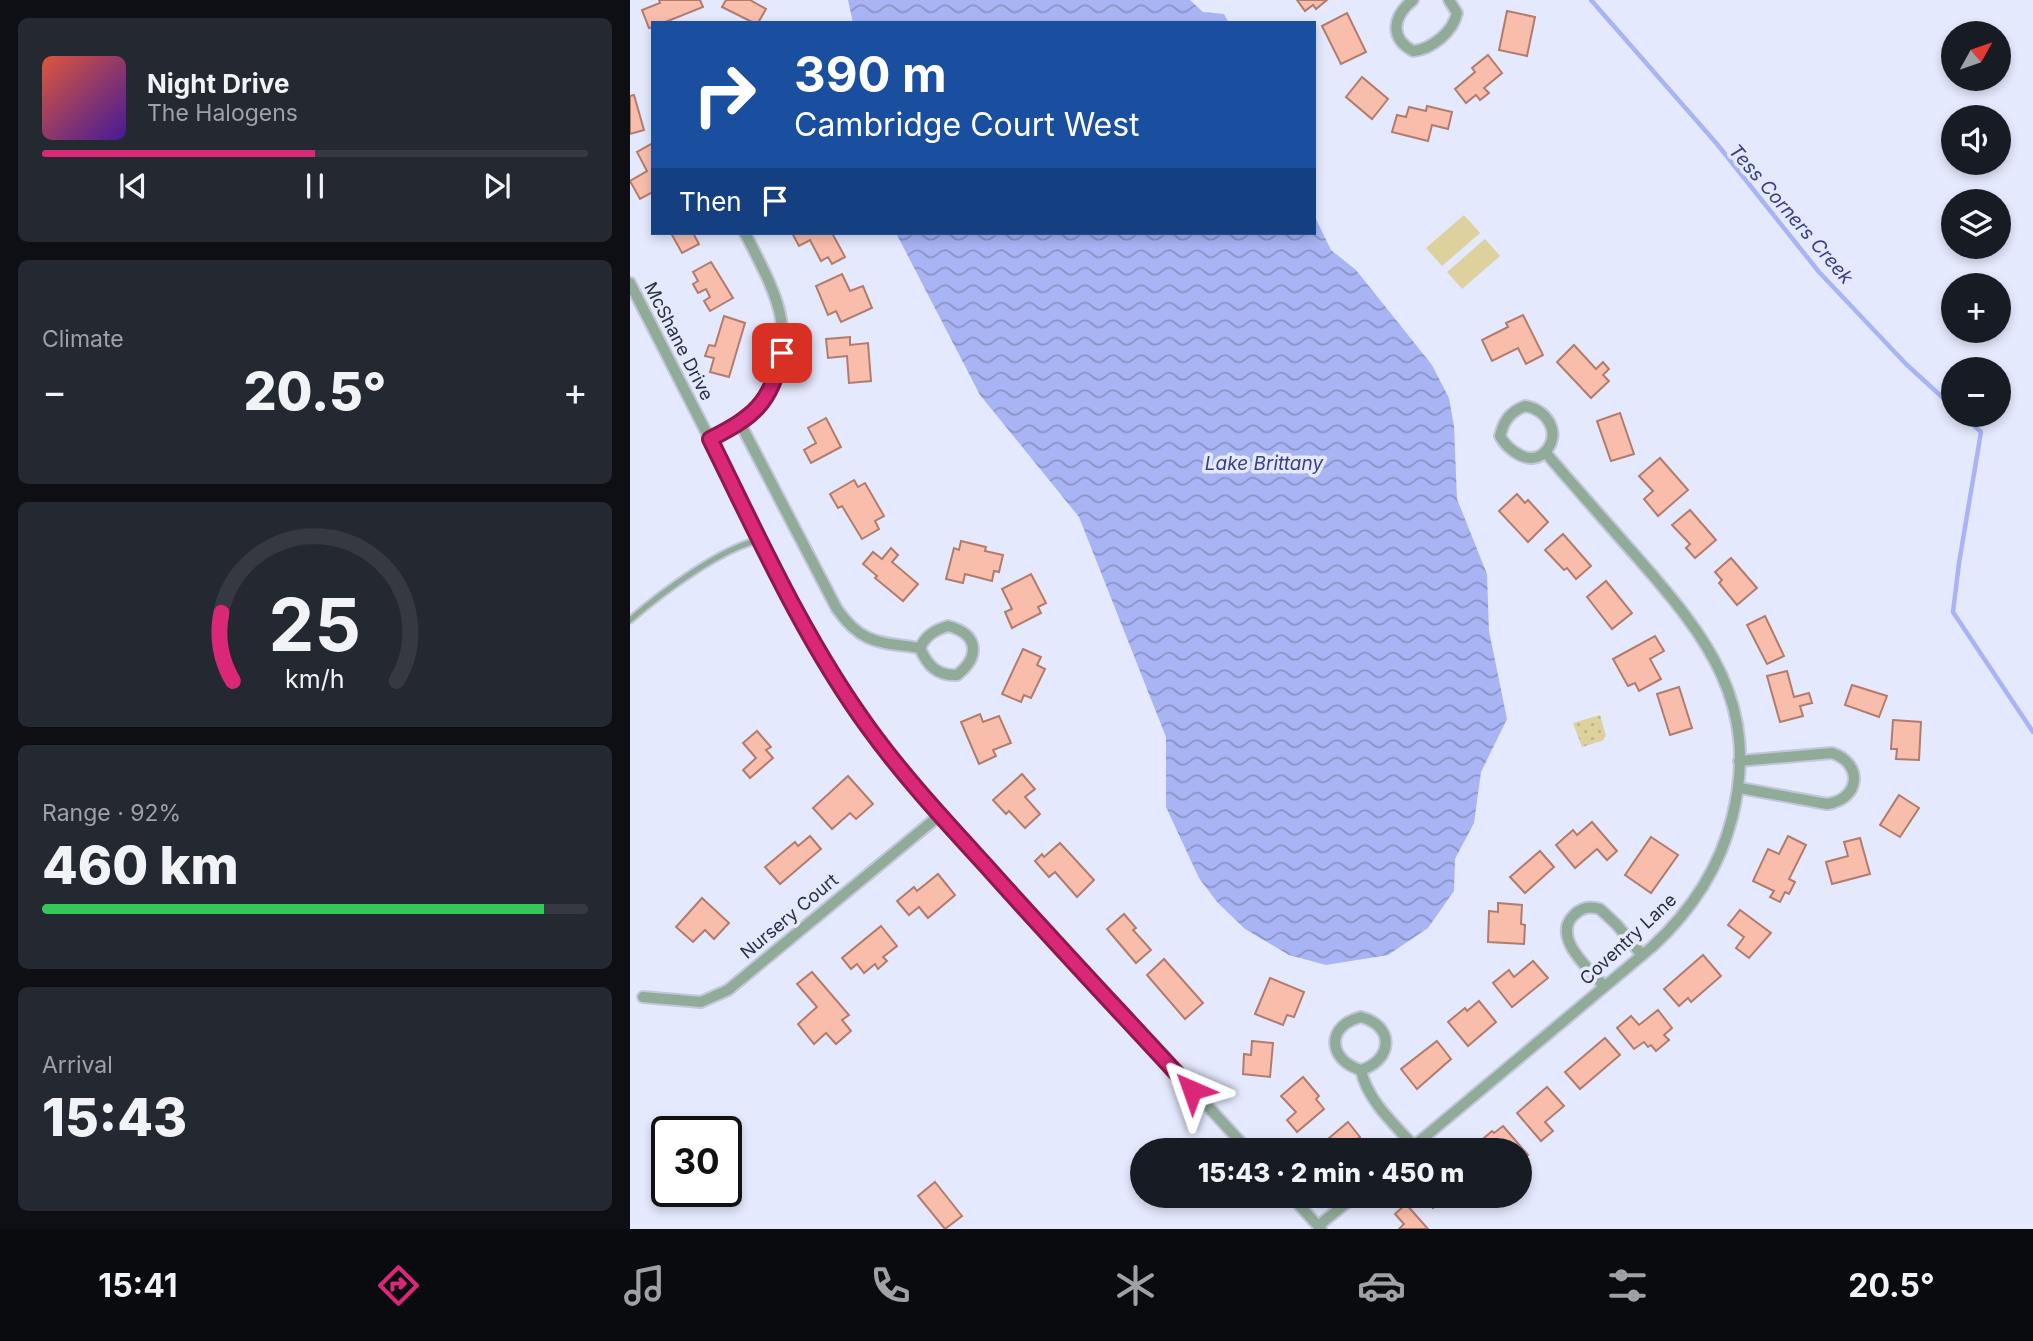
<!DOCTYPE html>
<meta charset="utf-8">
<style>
:root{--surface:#171b24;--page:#242831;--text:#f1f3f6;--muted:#9ea1a6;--line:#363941;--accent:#db2777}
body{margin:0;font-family:Inter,sans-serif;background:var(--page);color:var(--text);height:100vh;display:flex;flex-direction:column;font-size:26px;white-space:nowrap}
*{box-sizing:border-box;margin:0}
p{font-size:23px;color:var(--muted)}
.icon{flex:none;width:38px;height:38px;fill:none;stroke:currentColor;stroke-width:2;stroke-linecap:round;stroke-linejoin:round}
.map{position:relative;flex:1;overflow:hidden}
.drawer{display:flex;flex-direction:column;gap:18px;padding:18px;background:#0d0f14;width:630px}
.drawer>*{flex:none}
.hud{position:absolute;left:21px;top:21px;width:665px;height:214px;border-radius:0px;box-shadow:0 4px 10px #0003;background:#1a4fa0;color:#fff;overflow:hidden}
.needle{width:46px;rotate:50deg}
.tools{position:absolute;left:1311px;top:21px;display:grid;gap:14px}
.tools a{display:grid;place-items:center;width:70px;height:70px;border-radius:50%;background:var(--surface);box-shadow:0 4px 10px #0003;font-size:35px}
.speed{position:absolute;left:21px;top:1116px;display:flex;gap:14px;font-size:35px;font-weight:700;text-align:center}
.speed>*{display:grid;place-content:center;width:91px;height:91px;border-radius:50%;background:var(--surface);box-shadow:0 4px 10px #0003;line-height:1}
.speed .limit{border:4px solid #111;border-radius:10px;background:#fff;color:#111}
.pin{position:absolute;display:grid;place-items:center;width:60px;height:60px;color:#fff;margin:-30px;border-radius:14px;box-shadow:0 4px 10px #0006}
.me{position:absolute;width:77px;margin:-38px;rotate:317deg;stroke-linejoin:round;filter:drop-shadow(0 0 5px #0008)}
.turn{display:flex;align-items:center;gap:24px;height:147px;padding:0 28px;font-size:32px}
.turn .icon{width:91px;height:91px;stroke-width:2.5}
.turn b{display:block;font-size:49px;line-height:60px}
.then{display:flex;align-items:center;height:66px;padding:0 28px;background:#0003;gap:14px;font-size:26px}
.big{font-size:52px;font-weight:800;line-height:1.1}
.drawer .card{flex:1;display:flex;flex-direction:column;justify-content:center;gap:10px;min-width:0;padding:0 24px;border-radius:10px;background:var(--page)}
.drawer .dial{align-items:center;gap:0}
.dial svg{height:182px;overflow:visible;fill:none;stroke:var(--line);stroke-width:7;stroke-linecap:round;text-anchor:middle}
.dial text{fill:var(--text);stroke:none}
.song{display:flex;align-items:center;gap:21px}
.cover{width:84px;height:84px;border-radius:10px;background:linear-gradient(135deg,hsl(10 70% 55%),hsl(260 70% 35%))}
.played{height:7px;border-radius:4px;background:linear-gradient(90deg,var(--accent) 50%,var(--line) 50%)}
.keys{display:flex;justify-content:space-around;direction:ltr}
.heat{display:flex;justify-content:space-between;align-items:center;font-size:38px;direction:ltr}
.charge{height:10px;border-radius:5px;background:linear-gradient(90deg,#34c759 92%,var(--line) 0)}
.trip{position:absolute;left:500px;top:1138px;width:402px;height:70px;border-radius:35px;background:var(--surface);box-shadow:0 4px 10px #0003;font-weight:800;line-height:70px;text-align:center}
.tab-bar{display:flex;height:112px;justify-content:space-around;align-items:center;background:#090b0e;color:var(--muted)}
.tab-bar .icon{width:49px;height:49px}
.tab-bar .current{color:var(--accent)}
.tab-bar b{font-size:32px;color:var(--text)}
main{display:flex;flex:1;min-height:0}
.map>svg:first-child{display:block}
</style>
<main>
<section class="drawer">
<div class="card">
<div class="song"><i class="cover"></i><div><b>Night Drive</b><p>The Halogens</p></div></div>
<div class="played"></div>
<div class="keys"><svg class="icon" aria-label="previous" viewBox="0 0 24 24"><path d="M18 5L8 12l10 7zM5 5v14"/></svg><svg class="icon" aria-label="pause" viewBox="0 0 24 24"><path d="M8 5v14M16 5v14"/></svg><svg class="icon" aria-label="next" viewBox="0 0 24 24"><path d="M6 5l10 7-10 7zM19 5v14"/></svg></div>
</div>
<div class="card"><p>Climate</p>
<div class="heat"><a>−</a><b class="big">20.5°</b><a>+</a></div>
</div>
<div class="card dial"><svg viewBox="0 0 100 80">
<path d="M14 69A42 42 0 1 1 86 69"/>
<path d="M14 69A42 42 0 0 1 9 39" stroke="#db2777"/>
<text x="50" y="56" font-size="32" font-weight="700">25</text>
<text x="50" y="72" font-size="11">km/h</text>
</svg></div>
<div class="card"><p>Range · 92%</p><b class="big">460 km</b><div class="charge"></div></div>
<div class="card"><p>Arrival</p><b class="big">15:43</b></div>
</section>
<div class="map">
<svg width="1403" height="1229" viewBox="0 0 1403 1229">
<defs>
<pattern id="park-dots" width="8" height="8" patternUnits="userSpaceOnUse" patternTransform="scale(1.75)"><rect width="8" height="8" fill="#ddd19e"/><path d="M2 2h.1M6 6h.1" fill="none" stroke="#beb489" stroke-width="1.8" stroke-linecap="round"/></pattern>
<pattern id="water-waves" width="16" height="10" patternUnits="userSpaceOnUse" patternTransform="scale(1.75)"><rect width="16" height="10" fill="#a9b4f4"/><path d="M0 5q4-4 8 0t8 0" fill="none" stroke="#8a93c7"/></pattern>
</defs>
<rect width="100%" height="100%" fill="#e4e9fd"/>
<g fill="#ddd19e">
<polygon points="834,215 850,233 812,266 796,248"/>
<polygon points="855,239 870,256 832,289 817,272"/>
</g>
<polygon fill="url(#park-dots)" points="970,715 976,736 972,741 952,747 943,723"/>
<g fill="url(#water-waves)">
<polygon points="218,0 560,0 573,12 594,14 599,23 223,23"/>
<polygon points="684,215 701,250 726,270 802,365 819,398 824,426 827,499 857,574 859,631 877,719 851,772 844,823 825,859 824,891 798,928 758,955 696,965 659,955 615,929 587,902 569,878 536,807 536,737 449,517 350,395 266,233 684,233"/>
</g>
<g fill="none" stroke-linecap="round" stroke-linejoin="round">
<g stroke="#a9b4f4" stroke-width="4.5">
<polyline points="961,0 1087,144 1189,272 1276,364 1323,407"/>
<polyline points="1332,415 1351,432 1329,563 1323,612 1403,732"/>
</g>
</g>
<g fill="#f9bdac" stroke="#b27c6d" stroke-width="2">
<polygon points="29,0 70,0 73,7 33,23 23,23 23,27 19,28 12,10 30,3"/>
<polygon points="96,0 120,0 136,9 128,23 124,23 92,7"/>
<polygon points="667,0 697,0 686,9 683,5 675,11"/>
<polygon points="877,11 905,17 897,56 869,50"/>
<polygon points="717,13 736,52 711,64 692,26"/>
<polygon points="858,55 872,73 854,88 859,93 850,100 846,95 836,103 825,89 845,72 842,68"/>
<polygon points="732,77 758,99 742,119 716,97"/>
<polygon points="4,95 14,130 0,134 0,96"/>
<polygon points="797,106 822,112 818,129 802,125 798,141 762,132 767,115 776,117 779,107 796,111"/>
<polygon points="23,143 23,192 10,199 0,181 17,171 7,152"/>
<polygon points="41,233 63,233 69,244 52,253"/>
<polygon points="162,233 202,233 215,257 202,264 198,257 191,261 180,240 169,246"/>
<polygon points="81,262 103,298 80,311 74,301 80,297 76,289 68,293 63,284 68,281 63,272"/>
<polygon points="212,274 220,291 233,286 242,308 211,322 206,311 198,315 186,286"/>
<polygon points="893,315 913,355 896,364 888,348 862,361 852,340 878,327 876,323"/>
<polygon points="94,316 115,323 99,377 80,372 84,358 75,356 79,345 85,346"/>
<polygon points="220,337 220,345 238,343 241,381 219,383 217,356 198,358 196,339"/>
<polygon points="944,345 966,369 973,362 979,369 973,375 979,381 961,398 927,362"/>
<polygon points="990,413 1004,454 981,461 967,421"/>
<polygon points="196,418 211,447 181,463 174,450 186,443 178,428"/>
<polygon points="1030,458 1058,490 1028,516 1014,499 1023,491 1009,476"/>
<polygon points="224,480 228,487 235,483 254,516 245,521 249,529 232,539 212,506 208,508 200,494"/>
<polygon points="887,494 895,503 898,500 918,522 898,542 869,511"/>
<polygon points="1060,510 1086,540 1065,558 1056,548 1060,544 1042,525"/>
<polygon points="933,534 961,566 946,579 937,568 934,570 915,550"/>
<polygon points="331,541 356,547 355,551 373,555 369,572 364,571 362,581 335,574 333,583 316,579 324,548 329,550"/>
<polygon points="261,548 268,555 262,562 288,584 273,601 245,578 247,576 233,564 243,552 252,559"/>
<polygon points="1101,558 1127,588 1107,605 1089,583 1092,580 1085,572"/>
<polygon points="401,574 416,603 408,607 411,613 382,628 375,612 382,609 372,589"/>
<polygon points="976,581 1002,613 982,629 957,597"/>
<polygon points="1135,616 1154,656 1137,664 1117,625"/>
<polygon points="1025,636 1034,651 1020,659 1031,679 1009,691 1005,683 998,686 983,659"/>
<polygon points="393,649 411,657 407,665 415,669 401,698 394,695 391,702 372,694"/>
<polygon points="1157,671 1164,697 1179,693 1182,703 1170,706 1173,716 1150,722 1137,676"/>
<polygon points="1222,685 1257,696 1249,717 1215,705"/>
<polygon points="1049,687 1062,728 1040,735 1027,694"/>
<polygon points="350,714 353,722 369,716 381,743 363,750 366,756 349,764 331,722"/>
<polygon points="1263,720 1291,722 1289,760 1266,759 1267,749 1261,749"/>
<polygon points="127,731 141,747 136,750 143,758 120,778 113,770 126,758 113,743"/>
<polygon points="392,774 405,789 395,797 410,814 395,828 379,811 376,814 363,800"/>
<polygon points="218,776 243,804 226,819 220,813 202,829 183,808"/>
<polygon points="1269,795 1289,808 1270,837 1250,825"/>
<polygon points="962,822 987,851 977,860 967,849 945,868 926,845 943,830 947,835"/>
<polygon points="180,836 191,849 150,884 135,867 165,842 168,846"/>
<polygon points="1158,836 1176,845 1159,879 1165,882 1159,894 1155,892 1150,902 1140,897 1144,891 1123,881 1138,849 1149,854"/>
<polygon points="1021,837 1048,855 1021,893 995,875"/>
<polygon points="1230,838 1240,874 1202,884 1196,862 1218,856 1214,842"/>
<polygon points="430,843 464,880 447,897 425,872 419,877 405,861 412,854 414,857"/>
<polygon points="910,851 924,867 895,893 880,877"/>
<polygon points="308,874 325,895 298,918 289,907 279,915 267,901 284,887 287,891"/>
<polygon points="72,898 99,923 84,939 75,930 63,942 46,927"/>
<polygon points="868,903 892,905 891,924 895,925 894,944 858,942 859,911 868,912"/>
<polygon points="1110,910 1141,933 1119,958 1106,948 1114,937 1098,925"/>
<polygon points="494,914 506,928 503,930 521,950 506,963 477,929"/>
<polygon points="251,926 267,946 253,957 257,961 248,969 245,964 234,973 227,964 221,969 212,958"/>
<polygon points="1073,955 1091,976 1061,1002 1058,998 1049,1006 1034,989"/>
<polygon points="534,959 573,1003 555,1019 517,975"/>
<polygon points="903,961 918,978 882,1007 863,983 879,970 884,977"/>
<polygon points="182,972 219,1015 212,1020 221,1031 206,1044 196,1033 184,1044 168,1024 187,1007 167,984"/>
<polygon points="640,978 674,992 664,1017 657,1015 653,1025 625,1014"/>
<polygon points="849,1001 866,1022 838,1046 818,1022 835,1008 837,1011"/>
<polygon points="1028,1010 1042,1028 1034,1035 1039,1040 1026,1051 1021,1045 1018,1047 1014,1042 1004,1049 987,1028 1001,1016 1009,1025"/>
<polygon points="975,1038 990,1055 950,1089 935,1072"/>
<polygon points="622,1041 643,1043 640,1077 613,1074 614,1054 621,1055"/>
<polygon points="807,1041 821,1059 787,1089 771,1069"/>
<polygon points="673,1077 689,1096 686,1099 694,1109 667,1132 657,1120 666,1112 651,1096"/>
<polygon points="917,1087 934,1106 915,1122 923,1131 911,1141 887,1113"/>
<polygon points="718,1122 730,1137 714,1150 685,1150"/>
<polygon points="873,1126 898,1155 891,1161 891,1150 840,1150 862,1131 864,1133"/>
<polygon points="305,1182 332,1216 315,1229 288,1196"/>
<polygon points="792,1195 817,1195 803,1208"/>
<polygon points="776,1204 798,1229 769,1229 774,1224 765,1214"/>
</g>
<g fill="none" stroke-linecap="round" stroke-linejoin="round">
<g stroke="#c2c7db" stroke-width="9">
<path id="lane" d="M0,620C30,594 92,547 130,540"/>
</g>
<g stroke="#c2c7db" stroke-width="14">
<g id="street">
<path d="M783,0C764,15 758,37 783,51C802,49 823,32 827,13L819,0"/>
<polyline points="0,283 165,606 204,677 238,728 310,815 618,1150"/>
<path d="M895,406C916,409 932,432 916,451C901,468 877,450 870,436C874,420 880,412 895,406Z"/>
<path d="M110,423L207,609C232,645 250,642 290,648"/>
<path d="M80,439C93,432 110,426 122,415C130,408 137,395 142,384C169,328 140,283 115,233"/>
<path d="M318,626C349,634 350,657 327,675C307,676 297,665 290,648C296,635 305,630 318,626Z"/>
<path d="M1109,761L1202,753C1233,763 1231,799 1197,804L1110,788"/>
<path d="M973,985C959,969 921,937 944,915C952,907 960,906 970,909L987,925L1012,955"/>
<polyline points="13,997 71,1002 98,990 310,815"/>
<path d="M731,1017C765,1026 763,1060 731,1070C698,1060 695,1026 731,1017Z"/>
<path d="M731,1070C737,1100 764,1124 784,1146"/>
<path d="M779,1150L1022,947C1061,911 1089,870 1102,818C1131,704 1077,637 1006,556C976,522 945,487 915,452"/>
<polyline points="660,1195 691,1229"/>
<polyline points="688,1226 726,1195"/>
</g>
</g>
<use href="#lane" stroke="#90ac99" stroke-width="5"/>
<use href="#street" stroke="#90ac99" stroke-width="10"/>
</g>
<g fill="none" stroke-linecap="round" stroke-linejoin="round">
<g stroke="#8e194d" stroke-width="18">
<path id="route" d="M152,353C141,404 123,417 80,439C128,536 174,639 238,727C274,777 316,822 358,868C425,943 494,1016 562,1090"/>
</g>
<use href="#route" stroke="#db2777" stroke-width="12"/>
</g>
<g text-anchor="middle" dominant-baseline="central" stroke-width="7" stroke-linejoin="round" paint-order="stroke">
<g font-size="18" fill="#292d40" stroke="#e4e9fd">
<text transform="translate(49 341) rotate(63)">McShane Drive</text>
<text transform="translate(159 916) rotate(-40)">Nursery Court</text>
<text transform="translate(998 939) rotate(-43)">Coventry Lane</text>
</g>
<g font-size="19" font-style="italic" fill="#393e88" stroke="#e4e9fd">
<text transform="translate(1161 214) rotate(49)">Tess Corners Creek</text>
<text x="634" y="463">Lake Brittany</text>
</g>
</g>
</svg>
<div class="tools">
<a><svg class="needle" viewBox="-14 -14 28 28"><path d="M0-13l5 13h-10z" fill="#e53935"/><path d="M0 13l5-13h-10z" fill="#9ea1a6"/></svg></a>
<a><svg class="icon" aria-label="sound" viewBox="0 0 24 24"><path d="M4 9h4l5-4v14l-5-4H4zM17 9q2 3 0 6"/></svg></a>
<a><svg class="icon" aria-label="layers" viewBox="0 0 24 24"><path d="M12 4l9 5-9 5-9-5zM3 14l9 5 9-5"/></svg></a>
<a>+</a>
<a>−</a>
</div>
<div class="speed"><div class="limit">30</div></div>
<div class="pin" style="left:152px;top:353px;background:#d93025"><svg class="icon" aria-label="arrive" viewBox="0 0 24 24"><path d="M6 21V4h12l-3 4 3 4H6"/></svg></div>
<svg class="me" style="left:562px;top:1090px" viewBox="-20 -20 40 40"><path d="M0-17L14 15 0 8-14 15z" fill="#db2777" stroke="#fff" stroke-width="4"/></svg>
<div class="trip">15:43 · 2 min · 450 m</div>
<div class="hud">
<div class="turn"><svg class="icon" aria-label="right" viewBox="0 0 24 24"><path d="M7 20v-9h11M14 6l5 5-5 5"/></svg><div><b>390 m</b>Cambridge Court West</div></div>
<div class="then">Then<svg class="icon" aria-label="arrive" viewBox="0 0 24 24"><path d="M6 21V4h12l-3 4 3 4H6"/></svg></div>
</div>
</div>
</main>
<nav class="tab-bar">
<b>15:41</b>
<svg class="icon current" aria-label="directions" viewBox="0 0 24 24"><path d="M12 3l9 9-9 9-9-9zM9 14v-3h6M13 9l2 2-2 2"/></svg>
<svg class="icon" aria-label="music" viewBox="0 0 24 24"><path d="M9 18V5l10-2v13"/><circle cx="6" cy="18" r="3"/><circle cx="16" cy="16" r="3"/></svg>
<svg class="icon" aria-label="phone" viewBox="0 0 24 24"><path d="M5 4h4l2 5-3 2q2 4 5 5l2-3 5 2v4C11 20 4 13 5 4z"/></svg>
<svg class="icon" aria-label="climate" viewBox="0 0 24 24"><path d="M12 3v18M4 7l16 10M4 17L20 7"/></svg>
<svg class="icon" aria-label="car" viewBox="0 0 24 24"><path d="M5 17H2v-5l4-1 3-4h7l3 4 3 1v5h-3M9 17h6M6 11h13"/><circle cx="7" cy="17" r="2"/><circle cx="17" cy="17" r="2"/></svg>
<svg class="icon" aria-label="filters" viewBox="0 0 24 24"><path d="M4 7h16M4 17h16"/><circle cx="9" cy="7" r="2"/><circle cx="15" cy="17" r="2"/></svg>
<b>20.5°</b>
</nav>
